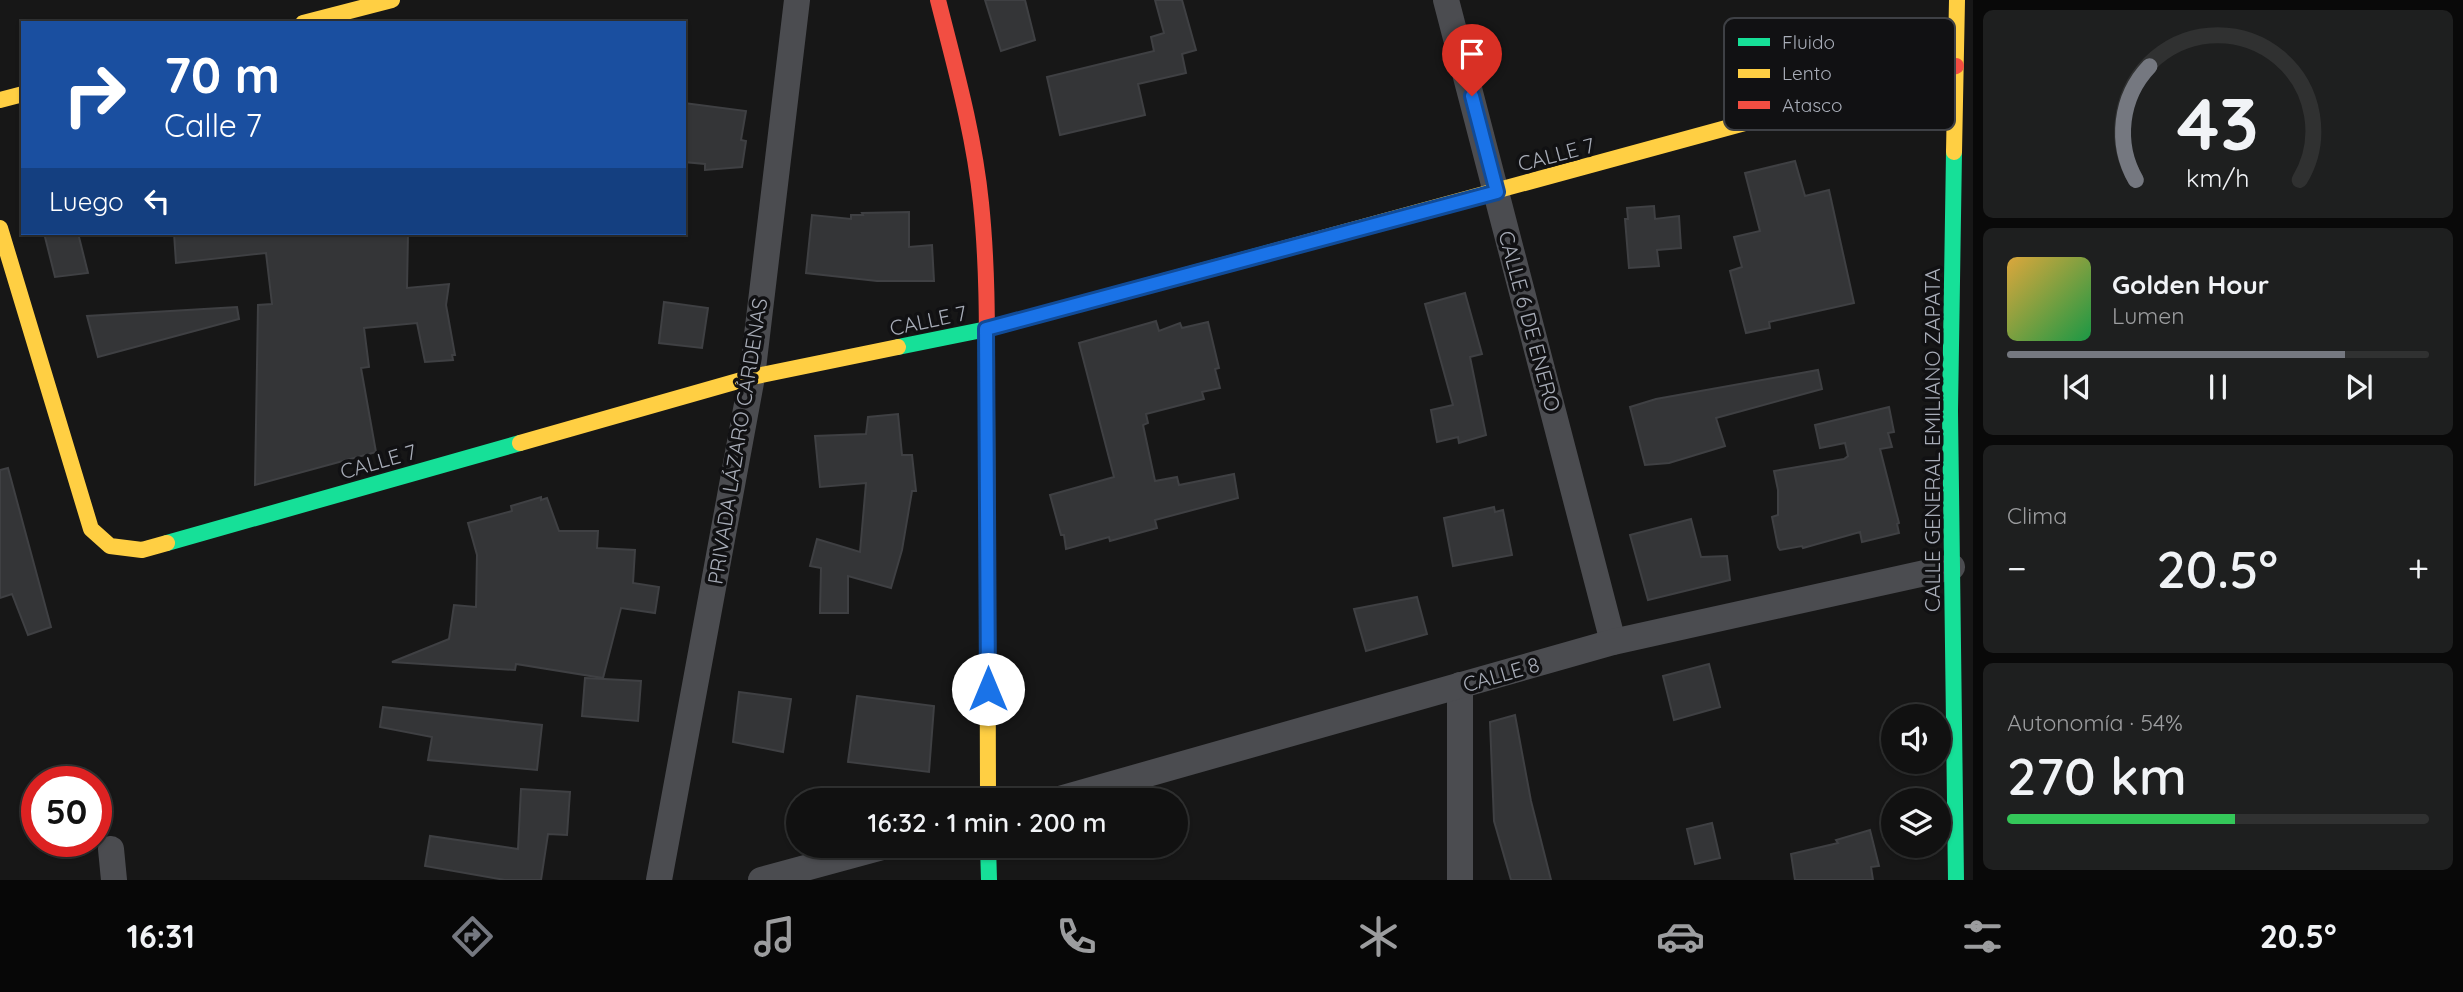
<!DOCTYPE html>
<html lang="es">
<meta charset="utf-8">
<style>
:root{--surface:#111;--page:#1e1f1f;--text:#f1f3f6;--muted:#9c9d9f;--line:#303131;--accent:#757880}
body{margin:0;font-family:Quicksand,sans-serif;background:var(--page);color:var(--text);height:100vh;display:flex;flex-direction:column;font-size:26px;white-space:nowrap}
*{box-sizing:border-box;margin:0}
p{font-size:23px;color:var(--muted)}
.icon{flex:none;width:38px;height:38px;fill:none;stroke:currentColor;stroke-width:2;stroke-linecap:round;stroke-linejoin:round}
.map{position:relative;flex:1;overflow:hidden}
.details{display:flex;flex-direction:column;gap:10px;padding:10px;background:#090909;width:490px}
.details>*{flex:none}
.hud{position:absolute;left:21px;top:21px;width:665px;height:214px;border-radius:0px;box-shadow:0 2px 5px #0004,0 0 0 2px var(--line);background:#1a4fa0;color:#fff;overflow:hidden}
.tools{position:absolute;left:1881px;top:704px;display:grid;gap:14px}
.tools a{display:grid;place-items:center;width:70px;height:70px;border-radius:50%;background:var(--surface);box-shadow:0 2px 5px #0004,0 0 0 2px var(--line);font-size:35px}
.speed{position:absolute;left:21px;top:766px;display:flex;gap:14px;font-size:35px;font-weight:700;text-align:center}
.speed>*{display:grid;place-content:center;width:91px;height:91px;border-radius:50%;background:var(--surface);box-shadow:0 2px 5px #0004,0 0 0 2px var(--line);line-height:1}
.speed .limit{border:10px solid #d22;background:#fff;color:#111}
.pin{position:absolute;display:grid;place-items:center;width:60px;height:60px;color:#fff;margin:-72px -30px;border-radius:50% 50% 50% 0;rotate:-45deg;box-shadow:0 0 7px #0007}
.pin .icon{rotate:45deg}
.me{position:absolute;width:77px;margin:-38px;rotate:0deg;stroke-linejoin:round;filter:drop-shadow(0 0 5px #0008)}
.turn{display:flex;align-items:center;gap:24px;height:147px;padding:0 28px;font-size:32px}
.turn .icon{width:91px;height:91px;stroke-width:2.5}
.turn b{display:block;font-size:49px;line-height:60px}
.then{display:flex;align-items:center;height:66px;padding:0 28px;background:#0003;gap:14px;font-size:26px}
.big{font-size:52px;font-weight:600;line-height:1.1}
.details .widget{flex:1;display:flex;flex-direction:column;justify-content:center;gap:10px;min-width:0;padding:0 24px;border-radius:10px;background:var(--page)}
.details .dial{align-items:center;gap:0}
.dial svg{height:182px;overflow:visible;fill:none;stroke:var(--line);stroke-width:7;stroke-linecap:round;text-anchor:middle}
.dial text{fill:var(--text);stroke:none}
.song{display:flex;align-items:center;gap:21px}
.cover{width:84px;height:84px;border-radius:10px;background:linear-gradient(135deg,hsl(40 70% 55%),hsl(140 70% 35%))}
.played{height:7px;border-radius:4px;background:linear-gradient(90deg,var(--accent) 80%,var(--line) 80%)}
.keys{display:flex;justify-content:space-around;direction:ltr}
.heat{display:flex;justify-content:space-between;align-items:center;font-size:38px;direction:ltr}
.charge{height:10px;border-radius:5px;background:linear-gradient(90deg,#34c759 54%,var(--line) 0)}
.trip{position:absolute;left:786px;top:788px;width:402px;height:70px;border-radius:35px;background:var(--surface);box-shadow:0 2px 5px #0004,0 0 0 2px var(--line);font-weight:600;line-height:70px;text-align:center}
.menu{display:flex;height:112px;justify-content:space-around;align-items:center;background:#070707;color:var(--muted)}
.menu .icon{width:49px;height:49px}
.menu .active{color:var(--accent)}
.menu b{font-size:32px;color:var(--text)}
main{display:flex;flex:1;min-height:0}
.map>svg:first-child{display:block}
</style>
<main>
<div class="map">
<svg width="1973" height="880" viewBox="0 0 1973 880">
<rect width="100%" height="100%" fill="#171717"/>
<g fill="#343537" stroke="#3f4043" stroke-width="2">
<polygon points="985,0 1025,0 1035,40 1001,51"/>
<polygon points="1155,0 1182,0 1196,50 1182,54 1186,73 1138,84 1145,115 1060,135 1047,77 1154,51 1151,37 1164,33"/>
<polygon points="684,103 746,111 741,140 746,141 742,167 705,170 705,164 684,162"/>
<polygon points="1795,161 1805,196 1829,190 1854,303 1769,322 1770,328 1746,333 1730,271 1742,267 1734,237 1760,231 1745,173"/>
<polygon points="1654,206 1655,219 1679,216 1681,248 1657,250 1659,266 1629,268 1625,219 1628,219 1627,208"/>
<polygon points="909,212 909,247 932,245 934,281 877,281 806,273 812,215 851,219 851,215 863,215 862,213"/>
<polygon points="44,233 78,233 88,273 55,277"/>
<polygon points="174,233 408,233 407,288 449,284 446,305 455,355 452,355 453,360 425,362 417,323 364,328 369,367 361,368 376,452 255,485 258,305 272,304 266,253 176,263"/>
<polygon points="1465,293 1482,354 1470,357 1486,435 1459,443 1458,437 1437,442 1431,410 1453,405 1425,304"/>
<polygon points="664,302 708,308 702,348 659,343"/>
<polygon points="237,307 239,319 98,357 87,316"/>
<polygon points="1156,321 1159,331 1180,323 1182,328 1208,322 1219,368 1215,369 1220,388 1202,392 1204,399 1146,414 1148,423 1143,425 1155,481 1177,477 1179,485 1234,474 1238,498 1155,520 1157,528 1110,541 1109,537 1066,549 1064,535 1061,535 1050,495 1114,477 1079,343"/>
<polygon points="1818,370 1822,389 1716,418 1725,446 1669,463 1645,465 1630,407 1656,399"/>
<polygon points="1889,407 1894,432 1888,433 1892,447 1880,449 1899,523 1897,524 1899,533 1862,542 1860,532 1803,548 1802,546 1780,550 1778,547 1772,517 1778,515 1778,490 1774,471 1844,459 1848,456 1845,443 1820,448 1815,425"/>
<polygon points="898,414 902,455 912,455 916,491 912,491 902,550 891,588 848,576 848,613 820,613 821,568 810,566 817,539 860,552 866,483 820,487 815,436 866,434 868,417"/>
<polygon points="8,468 51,627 28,635 12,594 0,598 0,470"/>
<polygon points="541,497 541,500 547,498 559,531 598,531 597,548 635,550 633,583 659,587 655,613 621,608 603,678 516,664 515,670 392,662 449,639 454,605 476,607 477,555 468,523 512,511 511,506"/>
<polygon points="1494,507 1495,512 1503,510 1512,555 1453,566 1444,518"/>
<polygon points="1691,519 1701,557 1727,556 1730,580 1648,600 1630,535"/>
<polygon points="1417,597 1427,634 1366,651 1354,609"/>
<polygon points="1709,664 1720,707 1674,720 1663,676"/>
<polygon points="585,678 641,681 638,721 582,716"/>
<polygon points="739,692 791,699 783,752 733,742"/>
<polygon points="857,696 934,706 929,772 848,762"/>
<polygon points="383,707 542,725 537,770 428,760 432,737 380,727"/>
<polygon points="1515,715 1531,801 1551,880 1511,880 1494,821 1490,722"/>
<polygon points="521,789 570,792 567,835 548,834 541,880 505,880 425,866 430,836 518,849"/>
<polygon points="1712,823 1720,858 1695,864 1687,829"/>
<polygon points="1870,830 1879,866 1871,867 1873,880 1795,880 1791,854 1838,843 1836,840"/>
</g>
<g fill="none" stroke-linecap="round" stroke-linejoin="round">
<g stroke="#4b4c50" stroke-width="26">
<polyline points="1446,0 1613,642"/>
<polyline points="1460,685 1460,880"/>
<polyline points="1056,800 1613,642 1952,567"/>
<polyline points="111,849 114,880"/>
<polyline points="659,880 752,377 797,0"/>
<polyline points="761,880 890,845"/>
</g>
<g stroke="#16e098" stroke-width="16">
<polyline points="1954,152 1950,411 1956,880"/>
<polyline points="898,347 987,329 1271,252"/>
<polyline points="167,543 520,443"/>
<polyline points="988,845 989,880"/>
</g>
<g stroke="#ffcf43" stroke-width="16">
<polyline points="303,23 392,0"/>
<polyline points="0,100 23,94"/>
<polyline points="1954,152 1957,0"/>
<polyline points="0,228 91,529 110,546 142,550 167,543"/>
<polyline points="1271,252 1796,109"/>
<polyline points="987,405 988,800"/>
<polyline points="520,443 752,377 898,347"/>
</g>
<g stroke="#f24e42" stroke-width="16">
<path d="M938,0C955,67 974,134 981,203C988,270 987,338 987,405"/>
<polyline points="1796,109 1956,66"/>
</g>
</g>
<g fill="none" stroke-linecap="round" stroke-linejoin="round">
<g stroke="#114b97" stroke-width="18">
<polyline id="route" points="988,689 986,329 1497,192 1472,96"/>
</g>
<use href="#route" stroke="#1a73e8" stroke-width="12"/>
</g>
<g text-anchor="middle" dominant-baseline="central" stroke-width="7" stroke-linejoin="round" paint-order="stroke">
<g font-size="21" fill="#a8adb8" stroke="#111113">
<text transform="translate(1556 154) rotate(-15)">CALLE 7</text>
<text transform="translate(928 320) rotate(-12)">CALLE 7</text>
<text transform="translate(1530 321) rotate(75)">CALLE 6 DE ENERO</text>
<text transform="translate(1932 440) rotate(-90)">CALLE GENERAL EMILIANO ZAPATA</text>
<text transform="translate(737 441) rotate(-81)">PRIVADA LÁZARO CÁRDENAS</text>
<text transform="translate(378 461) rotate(-16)">CALLE 7</text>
<text transform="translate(1501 674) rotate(-16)">CALLE 8</text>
</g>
</g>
<rect x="1724" y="18" width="231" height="112" rx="10" fill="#111113" stroke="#3e4045" stroke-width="2"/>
<rect x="1738" y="38" width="32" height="8" fill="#16e098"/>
<rect x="1738" y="69" width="32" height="9" fill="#ffcf43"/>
<rect x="1738" y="101" width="32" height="8" fill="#f24e42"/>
<g font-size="19" fill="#a8adb8">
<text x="1782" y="49">Fluido</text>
<text x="1782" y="80">Lento</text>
<text x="1782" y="112">Atasco</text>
</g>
</svg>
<div class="tools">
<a><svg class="icon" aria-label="sound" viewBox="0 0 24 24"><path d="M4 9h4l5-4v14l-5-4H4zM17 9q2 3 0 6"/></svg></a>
<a><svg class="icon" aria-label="layers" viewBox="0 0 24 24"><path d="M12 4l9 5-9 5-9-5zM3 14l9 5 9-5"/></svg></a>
</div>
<div class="speed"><div class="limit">50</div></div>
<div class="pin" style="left:1472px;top:96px;background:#d93025"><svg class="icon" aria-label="arrive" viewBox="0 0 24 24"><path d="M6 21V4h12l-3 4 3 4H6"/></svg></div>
<svg class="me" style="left:988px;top:689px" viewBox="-20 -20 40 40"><circle r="19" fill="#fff"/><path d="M0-13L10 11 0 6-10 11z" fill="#1a73e8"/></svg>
<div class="trip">16:32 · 1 min · 200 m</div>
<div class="hud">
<div class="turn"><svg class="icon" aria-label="right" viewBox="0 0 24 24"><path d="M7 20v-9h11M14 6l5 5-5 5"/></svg><div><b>70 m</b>Calle 7</div></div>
<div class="then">Luego<svg class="icon" aria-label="left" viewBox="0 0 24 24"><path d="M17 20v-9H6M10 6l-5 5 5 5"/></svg></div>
</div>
</div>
<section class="details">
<div class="widget dial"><svg viewBox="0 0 100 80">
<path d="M14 69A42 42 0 1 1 86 69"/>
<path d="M14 69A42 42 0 0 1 20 19" stroke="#757880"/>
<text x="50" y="56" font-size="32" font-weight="700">43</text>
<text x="50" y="72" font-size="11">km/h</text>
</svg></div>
<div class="widget">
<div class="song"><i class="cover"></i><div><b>Golden Hour</b><p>Lumen</p></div></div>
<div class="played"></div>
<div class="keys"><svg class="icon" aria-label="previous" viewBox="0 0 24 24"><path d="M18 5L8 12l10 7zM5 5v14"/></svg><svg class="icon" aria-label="pause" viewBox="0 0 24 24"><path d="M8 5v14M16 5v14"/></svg><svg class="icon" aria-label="next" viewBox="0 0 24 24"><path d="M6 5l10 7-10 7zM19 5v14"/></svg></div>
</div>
<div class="widget"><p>Clima</p>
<div class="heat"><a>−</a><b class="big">20.5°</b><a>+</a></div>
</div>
<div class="widget"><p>Autonomía · 54%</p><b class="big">270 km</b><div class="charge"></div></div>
</section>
</main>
<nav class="menu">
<b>16:31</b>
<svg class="icon active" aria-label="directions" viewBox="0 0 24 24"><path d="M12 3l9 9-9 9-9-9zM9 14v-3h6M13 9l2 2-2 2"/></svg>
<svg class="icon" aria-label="music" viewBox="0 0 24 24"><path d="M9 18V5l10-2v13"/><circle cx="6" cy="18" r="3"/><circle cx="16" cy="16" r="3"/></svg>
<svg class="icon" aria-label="phone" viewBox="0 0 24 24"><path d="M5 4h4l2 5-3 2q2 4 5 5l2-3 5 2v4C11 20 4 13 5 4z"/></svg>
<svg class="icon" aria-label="climate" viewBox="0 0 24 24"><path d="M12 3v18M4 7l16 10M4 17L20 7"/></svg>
<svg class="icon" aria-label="car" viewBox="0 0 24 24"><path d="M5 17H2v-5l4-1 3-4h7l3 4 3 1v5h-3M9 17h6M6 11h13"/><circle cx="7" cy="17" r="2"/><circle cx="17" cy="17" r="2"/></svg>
<svg class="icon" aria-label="filters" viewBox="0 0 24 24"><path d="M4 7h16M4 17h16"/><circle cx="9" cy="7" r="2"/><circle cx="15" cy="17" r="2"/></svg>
<b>20.5°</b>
</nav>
